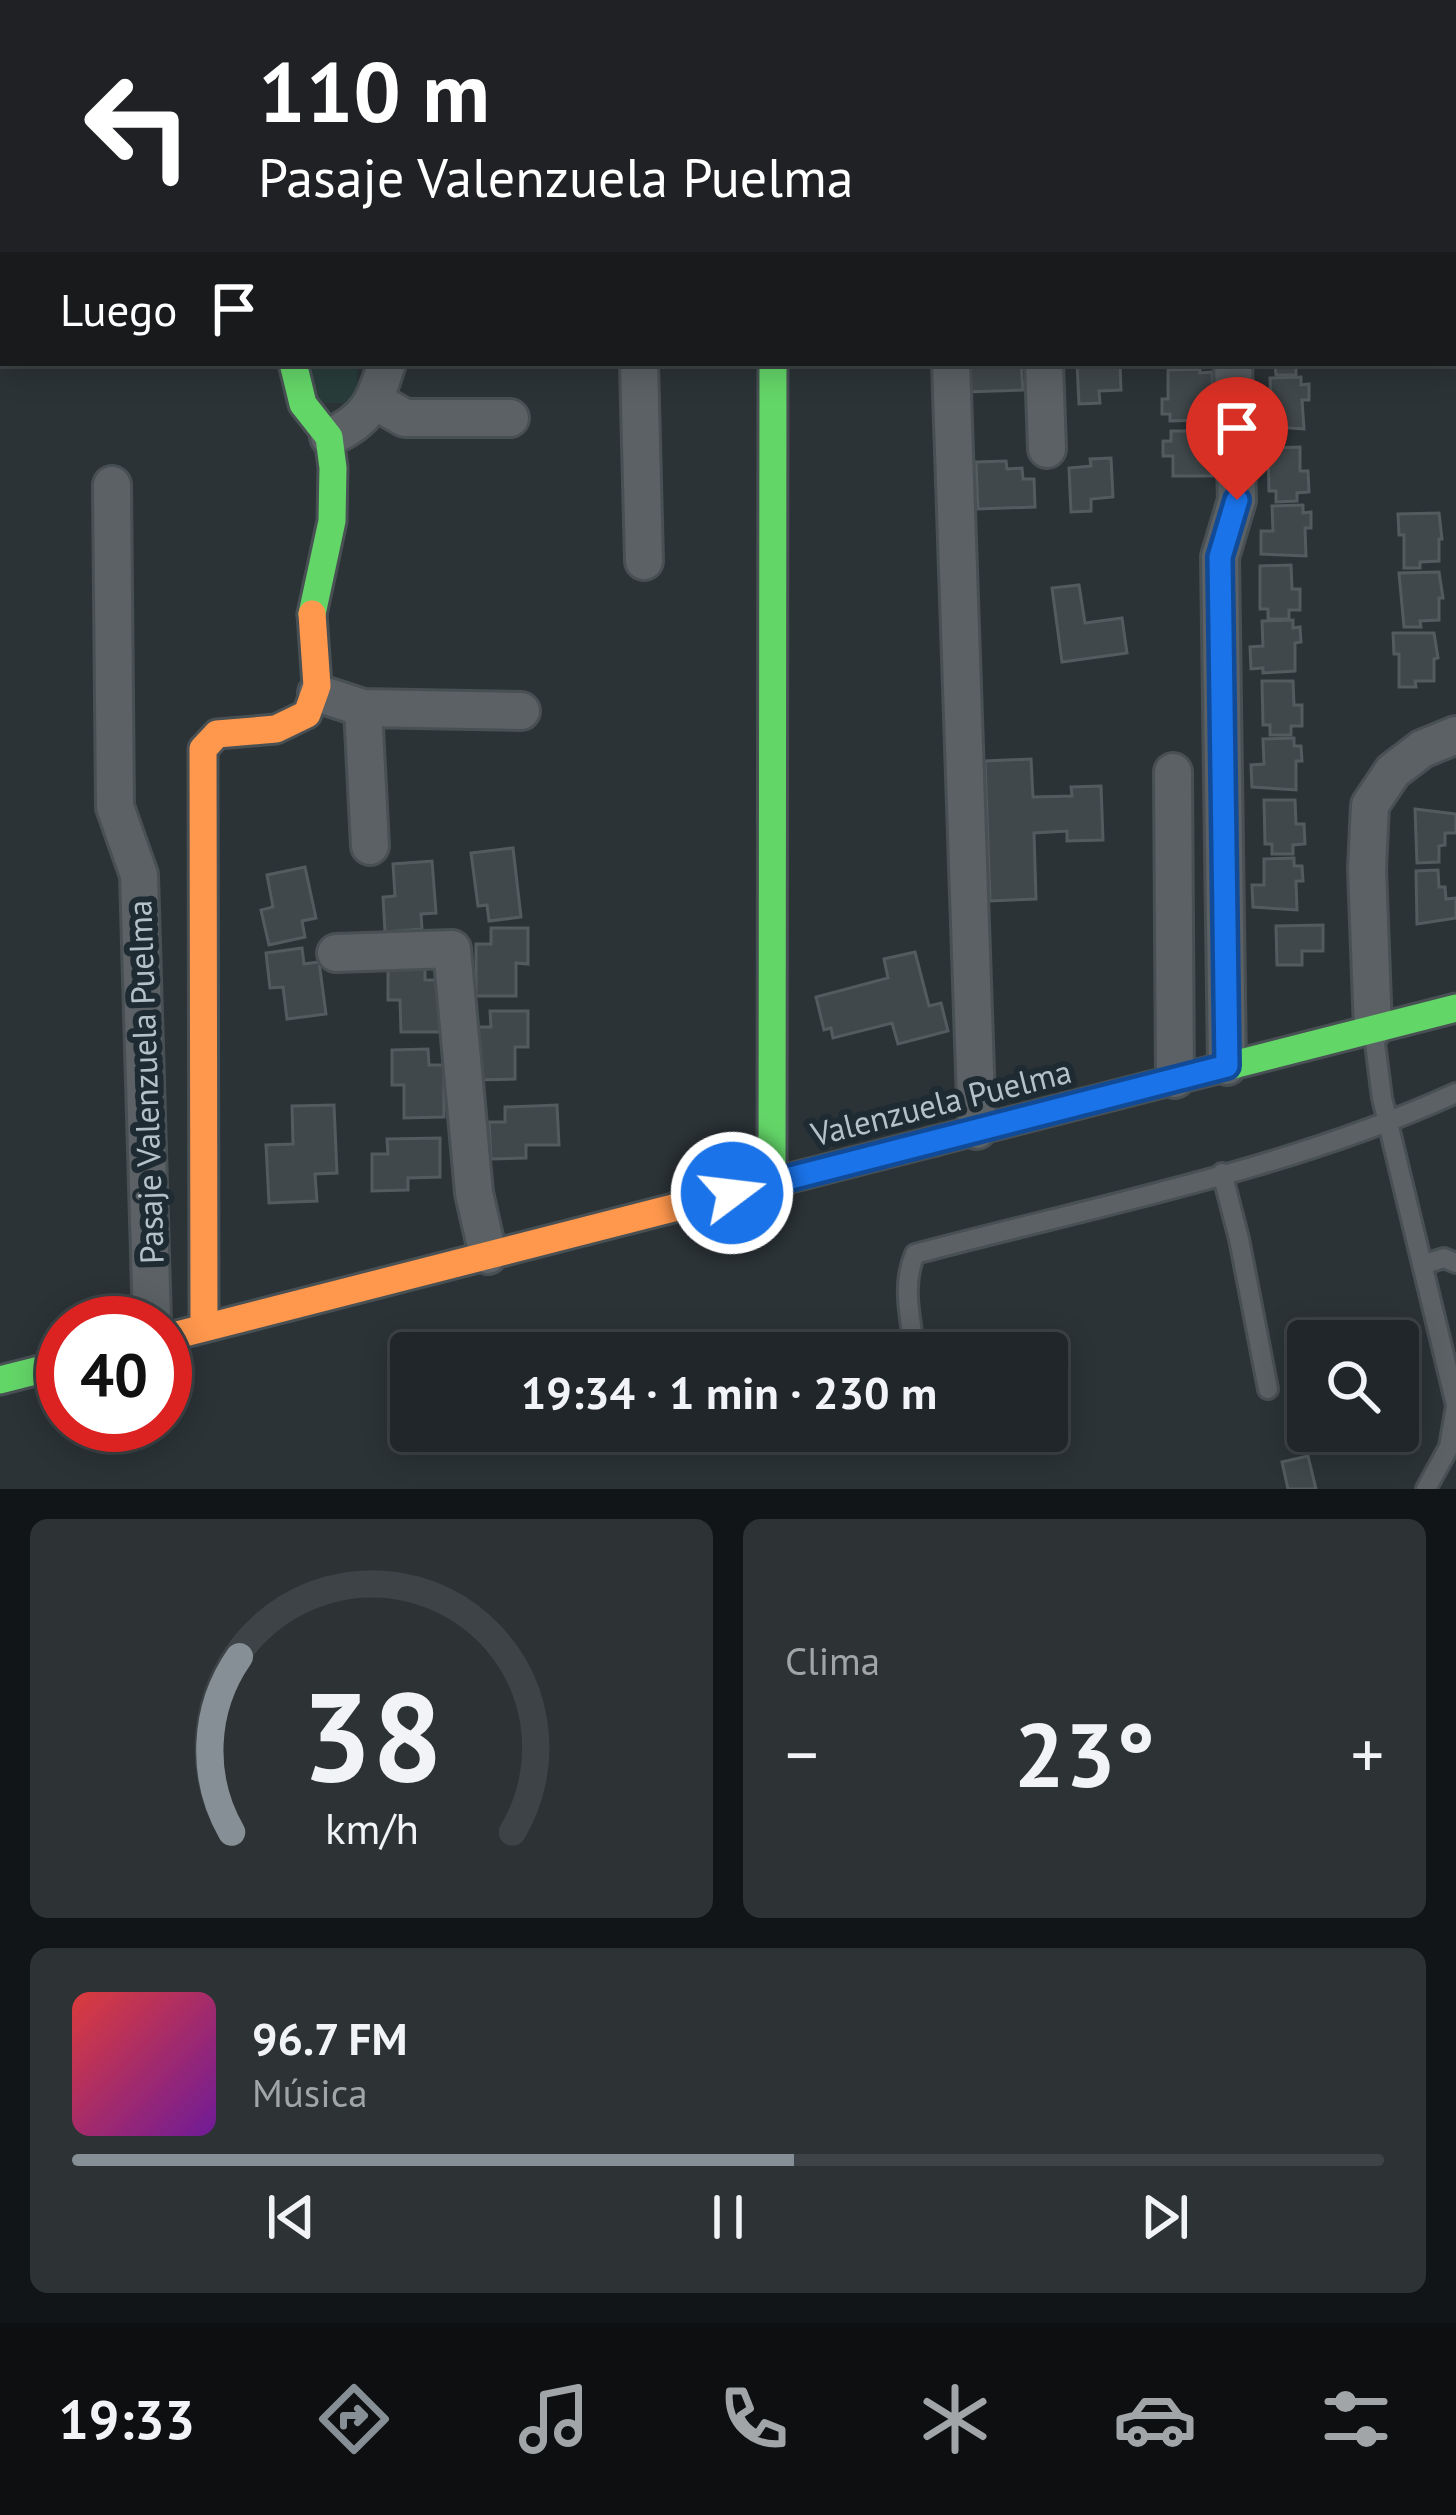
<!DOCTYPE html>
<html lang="es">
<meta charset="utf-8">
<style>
:root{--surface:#202629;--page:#2d3235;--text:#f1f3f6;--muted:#a2a5a8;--line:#3d4346;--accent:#858f95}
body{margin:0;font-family:"PT Sans",sans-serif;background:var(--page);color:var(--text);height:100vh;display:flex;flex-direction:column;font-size:45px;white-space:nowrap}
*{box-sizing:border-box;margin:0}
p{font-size:39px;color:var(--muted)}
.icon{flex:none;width:66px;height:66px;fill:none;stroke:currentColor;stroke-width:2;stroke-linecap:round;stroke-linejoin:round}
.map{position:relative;height:1489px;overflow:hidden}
.side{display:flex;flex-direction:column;gap:30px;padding:30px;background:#121517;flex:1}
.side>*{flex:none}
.banner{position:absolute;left:0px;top:0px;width:1458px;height:366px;box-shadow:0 6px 30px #0003,0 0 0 3px var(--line);background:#202124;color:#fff;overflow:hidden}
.fabs{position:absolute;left:1287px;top:1320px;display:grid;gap:24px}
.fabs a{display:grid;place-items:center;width:132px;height:132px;border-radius:12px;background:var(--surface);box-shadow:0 6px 30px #0003,0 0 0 3px var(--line);font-size:60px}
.speed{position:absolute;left:36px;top:1296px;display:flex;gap:24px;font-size:60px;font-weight:700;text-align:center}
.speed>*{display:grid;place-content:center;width:156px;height:156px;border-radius:50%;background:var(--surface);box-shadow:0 6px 30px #0003,0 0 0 3px var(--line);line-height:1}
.speed .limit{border:18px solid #d22;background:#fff;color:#111}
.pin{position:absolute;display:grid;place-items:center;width:102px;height:102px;color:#fff;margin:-123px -51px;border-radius:50% 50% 50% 0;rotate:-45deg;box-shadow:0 0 12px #0007}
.pin .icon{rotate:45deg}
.me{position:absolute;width:132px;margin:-66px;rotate:75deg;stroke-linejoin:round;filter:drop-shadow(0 0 9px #0008)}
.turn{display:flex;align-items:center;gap:42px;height:252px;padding:0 60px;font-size:54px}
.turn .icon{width:156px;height:156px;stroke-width:2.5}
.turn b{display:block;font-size:84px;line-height:102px}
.then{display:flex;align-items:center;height:114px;padding:0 60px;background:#0003;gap:24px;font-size:45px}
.big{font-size:90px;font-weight:600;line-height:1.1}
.side .card{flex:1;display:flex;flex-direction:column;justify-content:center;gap:18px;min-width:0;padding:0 42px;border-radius:18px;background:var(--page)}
.side .dial{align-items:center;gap:0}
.dial svg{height:312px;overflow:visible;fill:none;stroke:var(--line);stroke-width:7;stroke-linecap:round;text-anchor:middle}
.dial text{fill:var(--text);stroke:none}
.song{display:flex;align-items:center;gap:36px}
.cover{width:144px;height:144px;border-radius:18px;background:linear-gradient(135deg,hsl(0 70% 55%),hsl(280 70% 35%))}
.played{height:12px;border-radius:6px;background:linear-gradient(90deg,var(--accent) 55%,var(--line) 55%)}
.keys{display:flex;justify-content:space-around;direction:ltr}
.heat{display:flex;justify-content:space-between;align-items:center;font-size:66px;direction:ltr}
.side .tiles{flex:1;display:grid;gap:30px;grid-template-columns:1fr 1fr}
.card:last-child{grid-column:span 2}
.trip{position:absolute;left:390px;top:1332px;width:678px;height:120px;border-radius:12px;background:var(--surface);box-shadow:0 6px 30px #0003,0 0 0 3px var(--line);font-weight:600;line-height:120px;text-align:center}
.dock{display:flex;height:192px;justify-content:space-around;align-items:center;background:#0d0f10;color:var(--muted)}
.dock .icon{width:84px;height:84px}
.dock .current{color:var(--accent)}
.dock b{font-size:54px;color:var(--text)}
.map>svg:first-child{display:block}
</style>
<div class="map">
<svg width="1456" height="1489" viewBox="0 0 1456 1489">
<rect width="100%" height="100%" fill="#2b3337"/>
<rect fill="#283d3a" x="309" y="363" width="48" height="40"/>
<g fill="#40484b" stroke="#535b5f" stroke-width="3">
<rect x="475" y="0" width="47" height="3"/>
<polygon points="955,0 1001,0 1001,3 956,3"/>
<polygon points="965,363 1021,363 1023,390 966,392"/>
<polygon points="1077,363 1120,363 1121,390 1099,391 1100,403 1079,404"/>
<polygon points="1268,363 1308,363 1308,366 1296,366 1296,375 1276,375 1275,365"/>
<polygon points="1200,369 1200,373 1212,372 1213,395 1200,395 1201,420 1170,421 1170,414 1162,414 1162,399 1168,399 1168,370"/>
<polygon points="1301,377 1301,385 1309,384 1309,400 1302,400 1304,429 1259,426 1258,404 1271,404 1270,378"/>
<polygon points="1171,431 1205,431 1204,455 1212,456 1212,476 1173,476 1173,456 1163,456 1163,441 1171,441"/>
<polygon points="1300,447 1300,471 1308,471 1309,492 1297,493 1297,501 1276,502 1276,491 1269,491 1268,448"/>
<polygon points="1111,458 1113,497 1091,499 1091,511 1071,512 1069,468 1091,466 1090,459"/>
<polygon points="1006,461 1007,469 1022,468 1023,479 1034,479 1035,507 978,509 976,462"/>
<polygon points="1303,505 1303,513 1311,512 1311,528 1305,528 1306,556 1261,554 1261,531 1273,531 1272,506"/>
<polygon points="1439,513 1442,539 1439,539 1439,561 1420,562 1420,568 1404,568 1404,535 1399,535 1398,514"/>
<polygon points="1291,565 1292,589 1300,589 1300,610 1289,610 1289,619 1268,619 1268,609 1260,609 1260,566"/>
<polygon points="1439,572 1443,598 1439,598 1439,620 1420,621 1421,627 1404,627 1399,573"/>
<polygon points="1079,585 1085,623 1122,618 1127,653 1062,662 1052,588"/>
<polygon points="1293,620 1293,628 1300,627 1301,642 1295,643 1295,671 1263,673 1263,668 1251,669 1250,647 1263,646 1262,621"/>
<polygon points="1393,633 1434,633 1438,658 1434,659 1434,681 1415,681 1416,687 1399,687 1399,654 1394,654"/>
<polygon points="1262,681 1293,681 1294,705 1302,705 1302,726 1291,726 1291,735 1270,735 1270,725 1263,725"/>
<polygon points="1294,738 1294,746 1301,746 1302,761 1296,761 1296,790 1252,787 1251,765 1264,764 1263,739"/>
<polygon points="1031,759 1033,797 1072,796 1071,787 1101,786 1103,840 1067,841 1067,831 1034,833 1036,899 990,901 985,761"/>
<polygon points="1264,800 1295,800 1296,824 1304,824 1305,844 1293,845 1293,854 1272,854 1272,844 1265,844"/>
<polygon points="1415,809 1456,814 1456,833 1445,833 1445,845 1439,846 1439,862 1417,863"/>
<polygon points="513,848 521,917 489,921 487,905 478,906 471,853"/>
<polygon points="1294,858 1294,866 1302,866 1303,881 1296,881 1297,910 1253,907 1252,885 1264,885 1264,859"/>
<polygon points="432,861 436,913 421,914 422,929 385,932 383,897 395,896 393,864"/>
<polygon points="305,867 316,918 302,921 305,937 269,945 261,910 273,907 267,875"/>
<polygon points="1438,870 1439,887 1445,887 1446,899 1456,898 1456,918 1417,924 1416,871"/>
<polygon points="1323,925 1323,951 1302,951 1302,965 1277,965 1276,926"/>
<polygon points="491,928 528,928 528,964 516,963 516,996 476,996 476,944 491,944"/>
<polygon points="302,948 304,964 319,962 326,1014 287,1019 283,987 270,988 266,953"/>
<polygon points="915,952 929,1006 941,1003 948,1031 898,1044 892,1023 833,1038 831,1028 824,1030 816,997 888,978 884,959"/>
<polygon points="388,964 425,964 425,980 440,980 440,1032 401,1032 400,1000 388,1000"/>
<polygon points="490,1011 528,1011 528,1047 515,1047 515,1079 476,1080 475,1027 491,1027"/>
<polygon points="428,1049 429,1065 444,1065 444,1117 404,1118 404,1085 392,1085 392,1050"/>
<polygon points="334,1105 337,1173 315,1174 317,1201 269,1203 266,1145 293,1144 292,1106"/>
<polygon points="557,1105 559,1145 526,1145 526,1158 491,1159 489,1122 505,1122 505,1107"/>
<polygon points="440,1138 440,1177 408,1178 408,1190 372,1191 372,1154 388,1154 387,1139"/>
<polygon points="1308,1456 1316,1489 1288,1489 1282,1462"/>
</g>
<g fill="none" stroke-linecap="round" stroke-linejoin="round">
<g stroke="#485054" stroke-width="24">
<g id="lane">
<polyline points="1374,1035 1382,1098 1456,1405"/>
<polyline points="1222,1173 1239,1239 1268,1389"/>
<polyline points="1425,1264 1444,1258 1456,1263"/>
<path d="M915,1353C911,1320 901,1286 915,1254C1092,1207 1290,1169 1456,1093"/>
<polyline points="1426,1489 1449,1447 1456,1406"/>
</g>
</g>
<g stroke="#485054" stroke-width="42">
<g id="street">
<polyline points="15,0 15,3"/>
<polyline points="1030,0 1030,3"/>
<polyline points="1224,0 1224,3"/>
<polyline points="263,3 284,0"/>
<polyline points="708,3 715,0"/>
<polyline points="0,142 3,142"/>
<polyline points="639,363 644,561"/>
<polyline points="951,363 977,1130"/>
<polyline points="1044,363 1047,449"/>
<polyline points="375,401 405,418 510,418"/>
<path d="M329,437C368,421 375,401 387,363"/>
<polyline points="112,485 115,807 139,875 152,1323"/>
<polyline points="317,693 363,708 521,711"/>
<polyline points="363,708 370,846"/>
<polyline points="1173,772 1175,1079"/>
<polyline points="336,953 452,949 474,1193 488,1255"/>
<polyline points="1373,1029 1367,869 1370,805 1393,771 1422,749 1456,735"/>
<polyline points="1227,1066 1220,557 1237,500 1233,363"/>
</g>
</g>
<g stroke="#485054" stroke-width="33">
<g id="fast">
<polyline points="293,363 303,404 329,437 333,468 332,521 312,614"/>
<polyline points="935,1141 1456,1008"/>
<polyline points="772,1183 773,363"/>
<polyline points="0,1380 63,1364"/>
</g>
</g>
<g stroke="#485054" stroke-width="33">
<g id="slow">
<polyline points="204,1327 203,749 217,734 276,729 307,714 317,686 312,614"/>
<polyline points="165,1338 935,1141"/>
</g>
</g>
<use href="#lane" stroke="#5b6165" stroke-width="18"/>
<use href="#street" stroke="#5b6165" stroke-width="36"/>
<use href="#fast" stroke="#63d668" stroke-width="27"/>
<use href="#slow" stroke="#ff974d" stroke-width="27"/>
</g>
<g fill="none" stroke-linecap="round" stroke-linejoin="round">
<g stroke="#114b97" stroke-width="30">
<polyline id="route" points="732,1193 1227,1066 1220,557 1237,500"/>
</g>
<use href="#route" stroke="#1a73e8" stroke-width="21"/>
</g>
<g text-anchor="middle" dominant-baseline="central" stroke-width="12" stroke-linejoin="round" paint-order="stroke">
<g font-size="33" fill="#b5c1c8" stroke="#1e2b32">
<text transform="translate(145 1082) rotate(-92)">Pasaje Valenzuela Puelma</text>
<text transform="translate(941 1102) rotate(-14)">Valenzuela Puelma</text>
</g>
</g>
</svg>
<div class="fabs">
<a><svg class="icon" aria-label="search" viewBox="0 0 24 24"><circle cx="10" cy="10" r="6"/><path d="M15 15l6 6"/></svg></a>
</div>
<div class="speed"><div class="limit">40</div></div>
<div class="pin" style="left:1237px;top:500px;background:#d93025"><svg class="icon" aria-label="arrive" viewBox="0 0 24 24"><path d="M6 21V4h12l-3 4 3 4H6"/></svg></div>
<svg class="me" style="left:732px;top:1193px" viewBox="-20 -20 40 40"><circle r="17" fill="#1a73e8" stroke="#fff" stroke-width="3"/><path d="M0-11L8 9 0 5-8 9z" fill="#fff"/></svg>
<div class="trip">19:34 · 1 min · 230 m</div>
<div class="banner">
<div class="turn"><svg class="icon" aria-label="left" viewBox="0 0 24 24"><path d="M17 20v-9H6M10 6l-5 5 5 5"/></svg><div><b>110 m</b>Pasaje Valenzuela Puelma</div></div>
<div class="then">Luego<svg class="icon" aria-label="arrive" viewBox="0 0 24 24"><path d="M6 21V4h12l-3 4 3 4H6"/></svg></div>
</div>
</div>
<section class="side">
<div class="tiles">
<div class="card dial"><svg viewBox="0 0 100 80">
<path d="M14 69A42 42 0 1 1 86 69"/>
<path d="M14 69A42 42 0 0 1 16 24" stroke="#858f95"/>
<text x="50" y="56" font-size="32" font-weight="700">38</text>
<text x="50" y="72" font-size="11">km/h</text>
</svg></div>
<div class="card"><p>Clima</p>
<div class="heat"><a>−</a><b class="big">23°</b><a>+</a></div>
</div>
<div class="card">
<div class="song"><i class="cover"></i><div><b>96.7 FM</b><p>Música</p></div></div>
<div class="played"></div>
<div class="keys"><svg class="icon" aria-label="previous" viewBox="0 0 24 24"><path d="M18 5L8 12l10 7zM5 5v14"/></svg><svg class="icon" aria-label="pause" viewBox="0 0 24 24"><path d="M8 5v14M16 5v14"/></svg><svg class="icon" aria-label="next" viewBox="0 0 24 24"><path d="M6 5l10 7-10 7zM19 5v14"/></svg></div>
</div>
</div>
</section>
<nav class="dock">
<b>19:33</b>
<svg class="icon current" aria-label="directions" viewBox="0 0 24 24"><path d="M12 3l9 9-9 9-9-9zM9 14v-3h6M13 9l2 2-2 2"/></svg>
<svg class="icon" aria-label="music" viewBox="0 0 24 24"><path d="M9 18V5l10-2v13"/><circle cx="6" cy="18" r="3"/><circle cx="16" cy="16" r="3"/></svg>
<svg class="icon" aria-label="phone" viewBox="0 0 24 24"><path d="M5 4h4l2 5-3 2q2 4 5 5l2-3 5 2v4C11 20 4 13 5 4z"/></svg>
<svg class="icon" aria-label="climate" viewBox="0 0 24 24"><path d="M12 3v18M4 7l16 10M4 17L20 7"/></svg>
<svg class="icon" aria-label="car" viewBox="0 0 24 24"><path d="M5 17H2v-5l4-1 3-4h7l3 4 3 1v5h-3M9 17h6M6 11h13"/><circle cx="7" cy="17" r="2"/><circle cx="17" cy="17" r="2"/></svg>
<svg class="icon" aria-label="filters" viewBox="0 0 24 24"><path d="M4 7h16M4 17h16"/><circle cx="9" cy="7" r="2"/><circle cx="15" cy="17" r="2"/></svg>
</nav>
